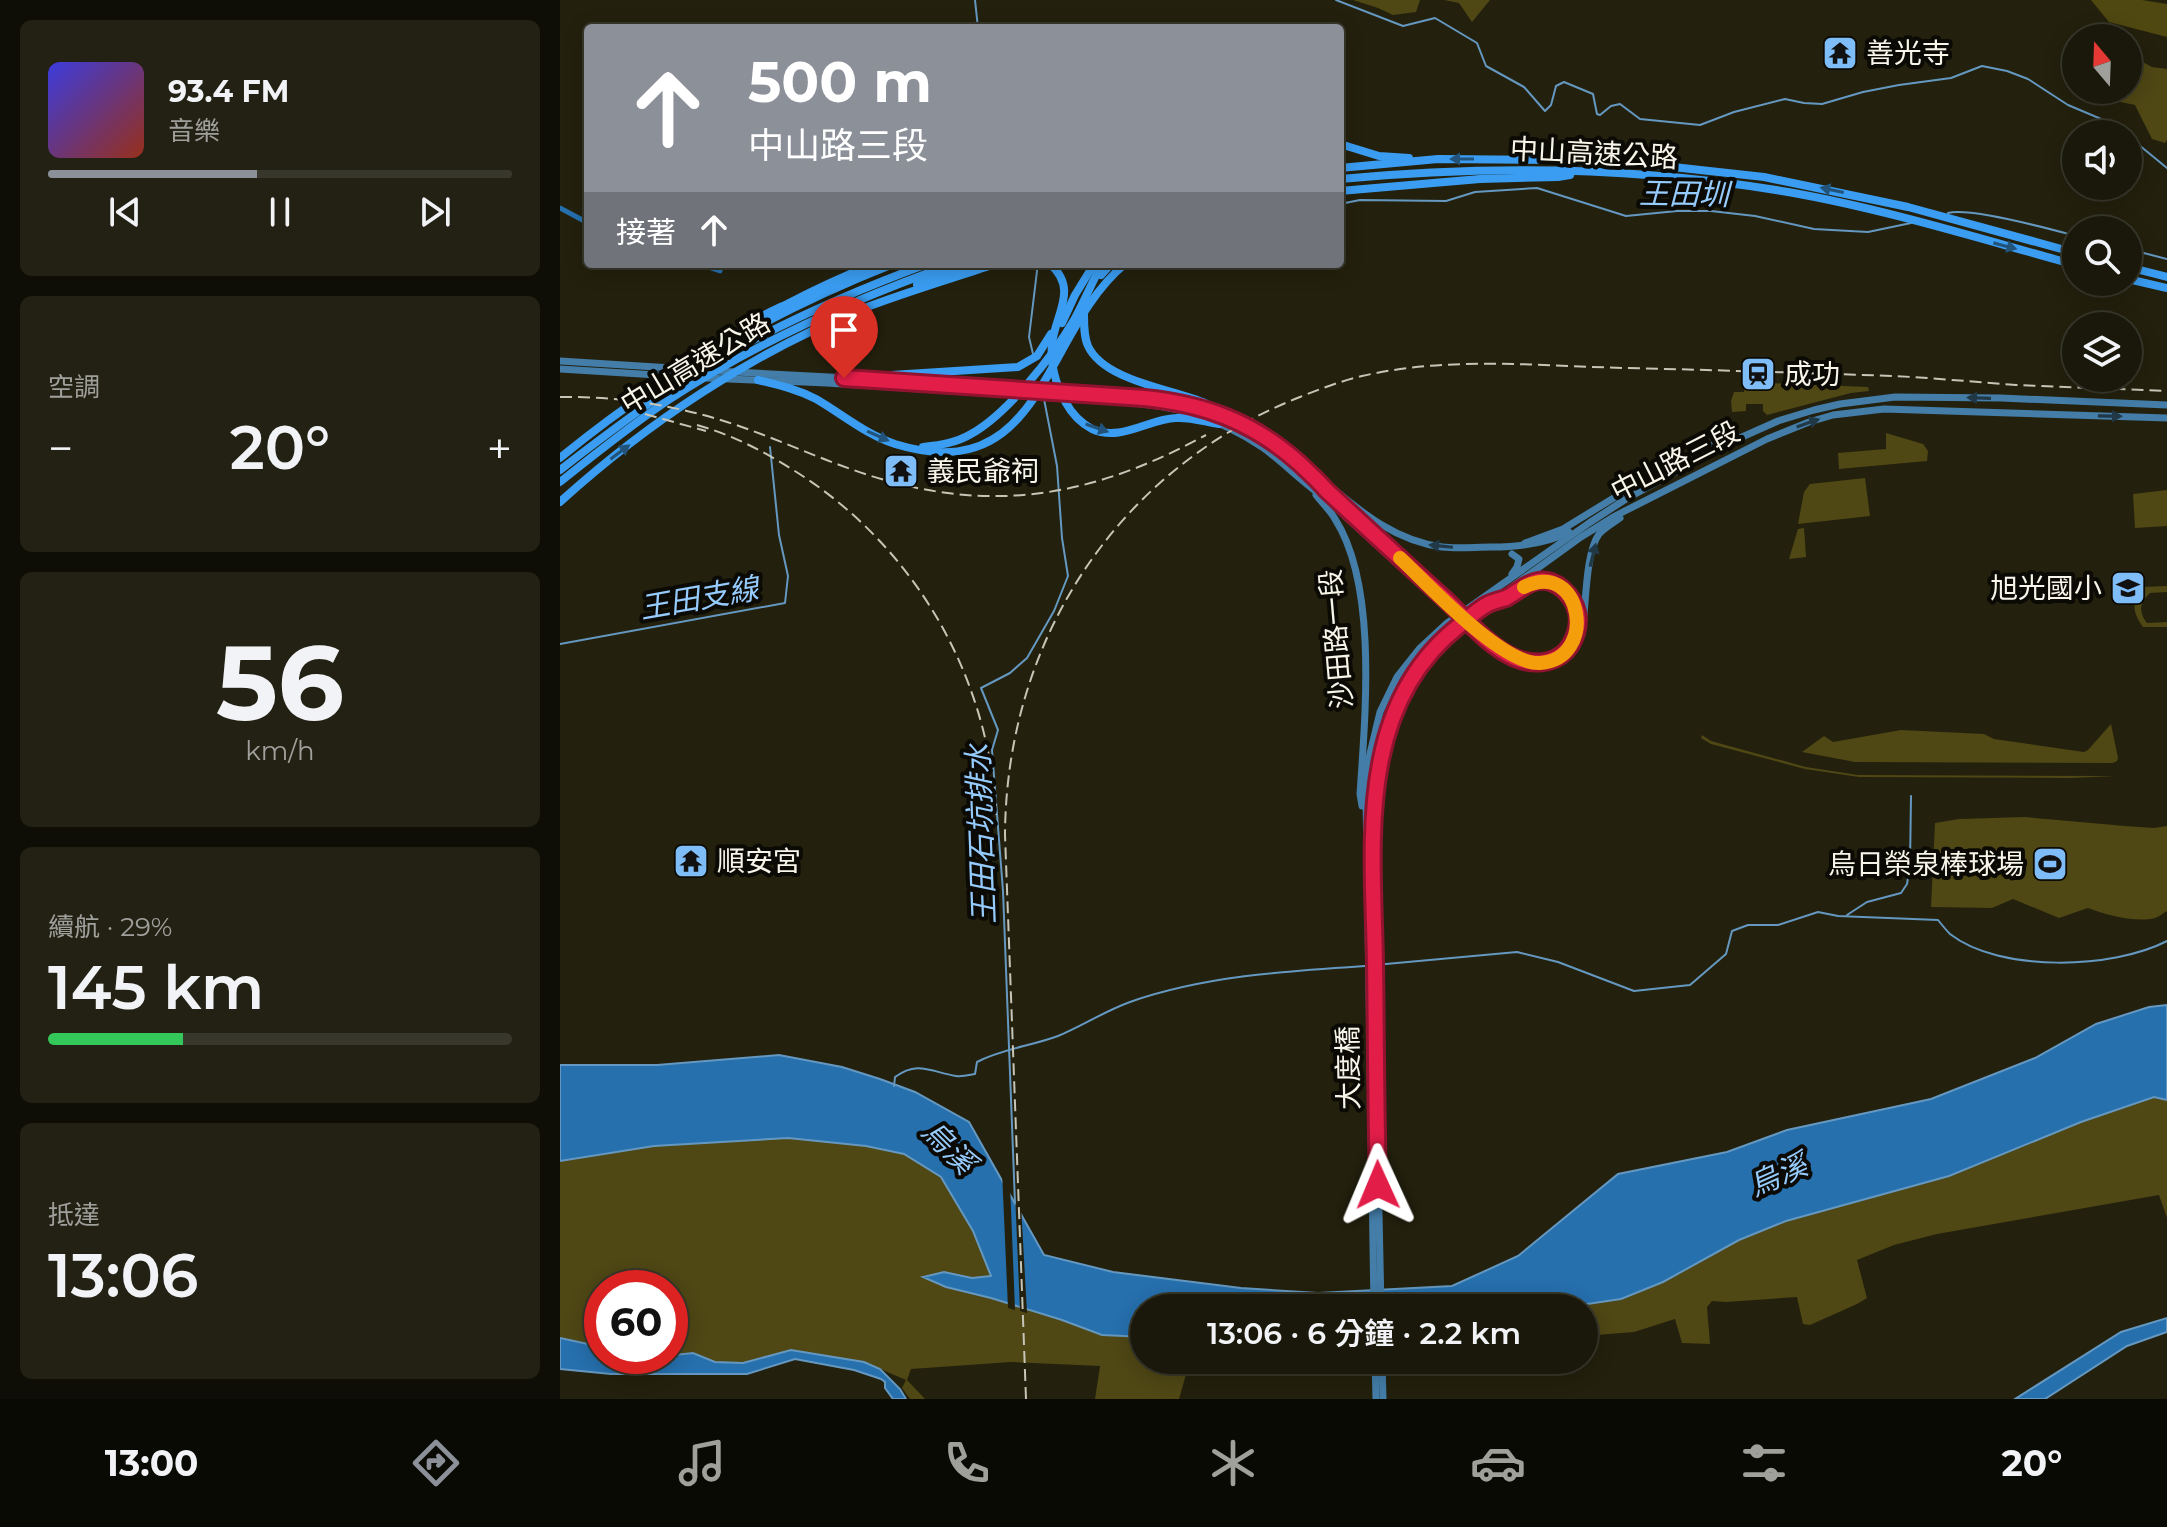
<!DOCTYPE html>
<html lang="zh-TW">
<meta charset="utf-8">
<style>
:root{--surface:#1a180a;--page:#232113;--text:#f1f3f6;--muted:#9fa09c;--line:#38372b;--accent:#8c9099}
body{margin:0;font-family:Montserrat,"Noto Sans TC",sans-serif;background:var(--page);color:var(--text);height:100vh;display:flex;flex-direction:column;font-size:30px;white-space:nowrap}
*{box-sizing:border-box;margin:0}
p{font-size:26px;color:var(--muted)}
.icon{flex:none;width:44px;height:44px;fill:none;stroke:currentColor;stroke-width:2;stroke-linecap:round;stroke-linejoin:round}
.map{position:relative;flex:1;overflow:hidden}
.side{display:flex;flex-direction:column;gap:20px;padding:20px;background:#0e0d06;width:560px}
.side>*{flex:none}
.hud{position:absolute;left:24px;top:24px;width:760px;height:244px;border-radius:8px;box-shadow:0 4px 20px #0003,0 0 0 2px var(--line);background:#8c9099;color:#fff;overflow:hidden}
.needle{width:52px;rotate:341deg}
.tools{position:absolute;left:1502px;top:24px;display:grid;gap:16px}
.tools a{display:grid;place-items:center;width:80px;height:80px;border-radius:50%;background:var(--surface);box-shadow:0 4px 20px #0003,0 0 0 2px var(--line);font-size:40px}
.speed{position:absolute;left:24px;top:1270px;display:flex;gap:16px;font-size:40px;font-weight:700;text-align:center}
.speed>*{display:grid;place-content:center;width:104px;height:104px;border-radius:50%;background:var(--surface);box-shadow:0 4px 20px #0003,0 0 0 2px var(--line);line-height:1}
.speed .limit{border:12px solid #d22;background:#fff;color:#111}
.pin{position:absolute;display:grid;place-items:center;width:68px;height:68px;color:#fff;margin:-82px -34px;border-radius:50% 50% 50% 0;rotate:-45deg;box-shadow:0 0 8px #0007}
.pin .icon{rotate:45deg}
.me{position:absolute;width:88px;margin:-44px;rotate:359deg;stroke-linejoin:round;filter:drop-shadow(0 0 6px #0008)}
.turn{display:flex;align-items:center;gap:28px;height:168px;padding:0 32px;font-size:36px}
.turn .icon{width:104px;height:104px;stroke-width:2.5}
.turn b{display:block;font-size:56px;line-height:68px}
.then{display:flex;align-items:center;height:76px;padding:0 32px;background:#0003;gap:16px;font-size:30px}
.big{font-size:60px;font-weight:600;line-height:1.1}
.side .card{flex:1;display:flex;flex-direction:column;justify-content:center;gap:12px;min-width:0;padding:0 28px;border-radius:12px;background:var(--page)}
.side .dial{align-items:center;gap:0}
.dial b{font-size:104px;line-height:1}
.song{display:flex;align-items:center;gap:24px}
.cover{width:96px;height:96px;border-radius:12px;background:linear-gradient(135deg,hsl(240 70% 55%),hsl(10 70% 35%))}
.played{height:8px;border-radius:4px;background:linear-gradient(90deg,var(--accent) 45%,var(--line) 45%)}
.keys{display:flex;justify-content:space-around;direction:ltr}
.heat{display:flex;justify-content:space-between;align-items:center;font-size:44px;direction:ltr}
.charge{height:12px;border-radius:6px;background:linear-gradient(90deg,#34c759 29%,var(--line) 0)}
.trip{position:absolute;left:570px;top:1294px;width:468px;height:80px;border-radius:40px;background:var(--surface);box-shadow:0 4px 20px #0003,0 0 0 2px var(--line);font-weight:600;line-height:80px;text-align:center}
.menu{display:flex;height:128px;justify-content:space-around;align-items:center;background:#0a0a04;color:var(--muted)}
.menu .icon{width:56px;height:56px}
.menu .on{color:var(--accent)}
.menu b{font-size:36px;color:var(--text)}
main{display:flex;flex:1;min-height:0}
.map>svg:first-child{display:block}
</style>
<main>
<section class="side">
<div class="card">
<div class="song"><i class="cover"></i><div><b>93.4 FM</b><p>音樂</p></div></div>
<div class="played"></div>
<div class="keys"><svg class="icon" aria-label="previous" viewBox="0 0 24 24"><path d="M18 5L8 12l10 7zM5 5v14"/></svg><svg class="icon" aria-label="pause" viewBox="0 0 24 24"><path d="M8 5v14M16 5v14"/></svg><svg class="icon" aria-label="next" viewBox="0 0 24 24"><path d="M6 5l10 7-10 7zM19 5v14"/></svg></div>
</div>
<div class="card"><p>空調</p>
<div class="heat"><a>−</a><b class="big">20°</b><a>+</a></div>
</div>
<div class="card dial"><b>56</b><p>km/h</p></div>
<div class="card"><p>續航 · 29%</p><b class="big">145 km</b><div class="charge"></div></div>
<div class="card"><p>抵達</p><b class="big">13:06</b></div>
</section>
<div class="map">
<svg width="1607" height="1399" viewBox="0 0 1607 1399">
<rect width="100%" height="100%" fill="#23200d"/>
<g fill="#4f4714">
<polygon points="793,0 860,0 856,12 833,15 818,8"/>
<polygon points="884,0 930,0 912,22 899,3"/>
<polygon points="1577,59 1592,67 1607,69 1607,140 1605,143 1592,139 1575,105 1556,101 1541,91 1568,90 1568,60"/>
<polygon points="1185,382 1308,387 1309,391 1291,393 1207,415 1203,411 1203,404 1186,404 1186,411 1172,412 1171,401 1174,392 1184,392"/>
<polygon points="1326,433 1363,444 1368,451 1367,461 1279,469 1278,453 1326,449"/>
<polygon points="1305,478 1310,516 1238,524 1244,492 1250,484"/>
<polygon points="1607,490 1607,526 1575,528 1573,494"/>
<polygon points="1244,528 1246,557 1229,559 1238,529"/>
<path d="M1607,586V592L1590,593C1580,602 1578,611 1587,623L1607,622V627H1583C1574,614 1570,603 1582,592V587Z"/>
<polygon points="1551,724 1558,758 1557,761 1553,763 1295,762 1242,752 1264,736 1273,742 1341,730 1424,734 1434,739 1524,752 1528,750"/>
<polygon points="1142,735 1151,741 1246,767 1298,775 1556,776 1511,778 1299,777 1245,769 1151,744 1141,738"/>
<path d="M1465,817L1565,826L1594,828L1607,826V911C1603,913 1599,917 1595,918C1576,923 1545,915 1528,908L1499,918L1453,899L1432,908L1371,907L1375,823L1399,819Z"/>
<polygon points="1594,1097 1607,1100 1607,1218 1599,1195 1377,1234 1334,1245 1297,1260 1307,1298 1297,1304 1250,1325 1243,1324 1237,1297 1166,1302 1152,1301 1147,1307 1150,1344 1122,1343 1115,1319 1074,1332 1024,1336 1024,1308 1000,1308 1061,1299 1103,1282 1179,1240 1226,1221 1389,1176 1521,1122"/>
<polygon points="228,1138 306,1146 344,1154 381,1177 413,1231 431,1276 412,1278 384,1272 364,1276 386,1287 431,1298 502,1320 541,1335 584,1337 584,1360 809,1360 809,1363 687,1374 627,1371 619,1399 535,1399 540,1366 451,1362 351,1369 347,1380 365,1399 350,1399 342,1388 346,1380 304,1362 256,1354 203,1357 183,1363 155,1362 133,1353 110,1355 110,1288 42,1288 42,1347 0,1338 0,1161 93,1146"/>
<polygon points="830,1360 914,1360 912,1374 830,1367"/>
</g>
<polygon fill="#504811" points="1531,0 1582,0 1607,4 1607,37 1549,22"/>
<g fill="#2670ae" stroke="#6598c0" stroke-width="2">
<polygon points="1607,1005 1607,1100 1594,1097 1521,1122 1389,1176 1226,1221 1179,1240 1103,1282 1061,1299 1000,1308 584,1308 584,1337 542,1335 502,1320 431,1298 386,1287 363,1277 384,1272 412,1278 431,1276 413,1231 381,1177 344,1154 306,1146 228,1138 94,1146 0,1161 0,1065 97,1065 219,1055 282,1067 320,1079 355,1092 409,1122 484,1255 553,1272 681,1288 758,1293 892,1286 958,1256 1058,1174 1167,1152 1227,1130 1371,1099 1475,1058 1536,1024 1589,1007"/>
<polygon points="1607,1318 1607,1332 1567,1346 1485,1399 1455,1399 1561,1332"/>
<polygon points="0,1338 42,1347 42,1356 105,1356 133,1353 155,1362 183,1363 231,1350 304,1362 320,1369 340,1389 346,1399 333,1399 325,1388 325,1382 321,1379 294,1370 235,1359 187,1374 51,1374 0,1369"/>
</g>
<g fill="#23200d">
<polygon points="442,1171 450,1184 455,1310 448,1308"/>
<polygon points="455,1193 461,1205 467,1313 460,1311"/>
</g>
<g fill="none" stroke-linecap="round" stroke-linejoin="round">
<g stroke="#6598c0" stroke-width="2">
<polyline points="415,0 418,28"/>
<polyline points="776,0 843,26 875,18 917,43 926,66 964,87 985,111 991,105 996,86 1004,82 1033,94 1037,114 1040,115 1051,106 1060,104 1080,119 1140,125 1174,112 1225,99 1244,103 1262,104 1303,92 1339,85 1391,78 1422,66 1447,71 1468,79 1508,105 1553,124 1565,134"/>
<polyline points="1568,136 1607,168"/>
<polyline points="780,204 800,200 886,201 915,192 977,188 1066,216 1117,211 1151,211 1195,216 1254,229 1308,232 1351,223"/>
<path d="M1388,213C1411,207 1490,229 1516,236"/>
<polyline points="1568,249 1607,259"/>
<polyline points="473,354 469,337 477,271 476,264"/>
<polyline points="0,644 225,603 228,576 219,535 210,447"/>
<polyline points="1287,915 1307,902 1341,893 1347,884 1350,866 1351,796"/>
<path d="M815,965L957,952L998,962L1074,991L1130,985L1166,954L1172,931L1188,925H1218L1258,912L1278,916L1378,920C1382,925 1386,930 1390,934C1440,973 1553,969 1607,941"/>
<path d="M334,1086L335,1077C358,1060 371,1072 396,1076C402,1077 409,1075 415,1074L417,1062C442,1049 471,1046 498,1036C522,1026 545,1011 570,1002C644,976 727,971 805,966"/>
<polyline points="455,1203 443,891 432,750 438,730 421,688 450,673 467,658 494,611 508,576 502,538 497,466 484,399"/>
</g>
<g stroke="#2670ae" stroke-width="5">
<polyline points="0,208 28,223"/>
<polyline points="139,264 160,271"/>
</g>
<g stroke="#437da8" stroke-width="7">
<polyline points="0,361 128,369"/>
<polyline points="0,369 113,376"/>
<polyline points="156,371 288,378"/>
<path d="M145,378L267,383L561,402C617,406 655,416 702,447C724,463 743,483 765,498L923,642C959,669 997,685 1022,634C1026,609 1025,553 1039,534C1044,528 1053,523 1060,518"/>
<path d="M308,380L584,398C636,403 682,418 724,449L927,639C940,649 953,659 970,662C1024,672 1035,584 983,581C967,580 952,596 938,601"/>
<path d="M762,483L770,486C803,514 837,541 882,547C898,549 915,547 931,547C959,547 985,544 1009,532"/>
<path d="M756,495C762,503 770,510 775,519C818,586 805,717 800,794L802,806"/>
<polyline points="965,543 1003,529 1070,488 1149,447 1161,441 1171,441"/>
<polyline points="952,574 957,567 959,559 952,554"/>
<polyline points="814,1308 806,799 808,762 820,712 837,677 860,648 887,623 1029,523 1066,499 1173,441 1218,421 1254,410 1280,404 1335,397 1441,398 1607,405"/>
<polyline points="821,1308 812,880 815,787 821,753 829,723 849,682 877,645 928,604 1021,537 1055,516 1207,439 1249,422 1273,415 1324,409 1607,418"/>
<polyline points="815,1360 816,1399"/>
<polyline points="822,1360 823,1399"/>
</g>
<g stroke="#3a9df2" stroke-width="8">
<polyline points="780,144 819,156 849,158"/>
<polyline points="780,168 878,159 999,160 1104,166 1204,177 1348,207 1516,253"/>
<path d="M780,179C928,165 1081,167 1228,192C1325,209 1421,239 1516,265"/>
<polyline points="780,191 920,179 998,177 1010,175"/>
<path d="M490,264C519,289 495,315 492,344C490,365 496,385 506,403C512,414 521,423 532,429C561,442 588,419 616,418C631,417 645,422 659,424"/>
<polyline points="1568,267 1607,277"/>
<polyline points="541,275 551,264"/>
<polyline points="1568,279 1607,288"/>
<polyline points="357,285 412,264"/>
<path d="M524,315C524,326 524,337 528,346C544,381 613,389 645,403C651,406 656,410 661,413"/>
<polyline points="502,323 515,295 534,264"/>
<path d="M174,338C188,321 208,313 227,304C256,289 284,276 314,264"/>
<polyline points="284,378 458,367 477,356 491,334"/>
<path d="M198,380C218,385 237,389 256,399C282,414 305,434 335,444C484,490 482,332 565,264"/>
<path d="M363,447C380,445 396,443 411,434C447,414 493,356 514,320C524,302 532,282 542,264"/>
<path d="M0,458C99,376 214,311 333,264"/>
<path d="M0,470C40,439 81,408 124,380C200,332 283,295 367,264"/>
<path d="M0,482C35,454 70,426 107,401C195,343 294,299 393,264"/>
<path d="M0,502C87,423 192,353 302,309C346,292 391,279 435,264"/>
</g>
<g stroke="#c7c5b7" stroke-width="2" stroke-dasharray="12 6" stroke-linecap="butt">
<path d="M0,397C56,396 114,405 167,422C223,440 275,467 332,482C448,513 543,491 646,435"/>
<polyline points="85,414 146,431"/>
<path d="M137,425C170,434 201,450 230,468C352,542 429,674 436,815"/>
<path d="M466,1399L445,835C446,641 557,469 740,397C760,389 781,381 802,376C889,356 979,366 1067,368C1156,370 1245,373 1334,376C1374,378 1415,382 1456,385C1506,387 1557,389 1607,391"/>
</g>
</g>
<defs><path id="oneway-solid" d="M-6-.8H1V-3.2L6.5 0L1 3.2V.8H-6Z" transform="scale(2)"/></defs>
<g fill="#22547b">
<use href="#oneway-solid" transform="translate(902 159) rotate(180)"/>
<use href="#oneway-solid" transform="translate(1272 190) rotate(-168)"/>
<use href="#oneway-solid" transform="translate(1445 246) rotate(15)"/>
<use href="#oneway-solid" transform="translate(537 428) rotate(19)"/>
<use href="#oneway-solid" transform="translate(318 436) rotate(24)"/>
<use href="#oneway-solid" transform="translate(60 452) rotate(-37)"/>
</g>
<g fill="#213846">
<use href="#oneway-solid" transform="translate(1419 398) rotate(-178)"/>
<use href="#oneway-solid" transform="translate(1550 416) rotate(1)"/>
<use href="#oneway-solid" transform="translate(1248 423) rotate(-19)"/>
<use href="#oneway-solid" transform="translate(881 546) rotate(-174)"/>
<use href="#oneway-solid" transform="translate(1033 555) rotate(-76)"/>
</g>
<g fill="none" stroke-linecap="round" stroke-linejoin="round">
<g stroke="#92132f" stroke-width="20">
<path id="route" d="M284,378L584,398C645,404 693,422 739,463C748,472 758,480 766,490C806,527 846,564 886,600C907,620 928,646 955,658C972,665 992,665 1006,651C1015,641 1020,625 1017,612C1013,595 996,578 978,581C966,583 956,593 946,598C940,600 934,601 928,604C918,609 909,618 900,625C795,706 813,845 815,962C816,1036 816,1110 818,1185"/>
</g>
<use href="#route" stroke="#e11d48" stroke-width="14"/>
<path stroke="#f59e0b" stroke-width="14" d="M840,558C869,585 942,665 980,663C1039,659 1022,558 964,587"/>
</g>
<defs>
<g id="temple-square" transform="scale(1.8)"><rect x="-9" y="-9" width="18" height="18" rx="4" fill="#7fbdf9" stroke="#0b0a04"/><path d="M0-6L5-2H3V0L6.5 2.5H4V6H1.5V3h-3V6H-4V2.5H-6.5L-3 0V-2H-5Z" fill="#111"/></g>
<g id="station-square" transform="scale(1.8)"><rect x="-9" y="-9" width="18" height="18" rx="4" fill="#7fbdf9" stroke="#0b0a04"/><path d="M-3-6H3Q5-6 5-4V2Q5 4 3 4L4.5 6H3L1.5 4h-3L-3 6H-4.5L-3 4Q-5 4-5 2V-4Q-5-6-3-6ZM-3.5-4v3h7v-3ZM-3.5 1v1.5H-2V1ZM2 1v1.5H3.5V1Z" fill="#111"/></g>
<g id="school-square" transform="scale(1.8)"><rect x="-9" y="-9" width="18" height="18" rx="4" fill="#7fbdf9" stroke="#0b0a04"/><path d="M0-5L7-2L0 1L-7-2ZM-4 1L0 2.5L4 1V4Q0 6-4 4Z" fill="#111"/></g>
<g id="stadium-square" transform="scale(1.8)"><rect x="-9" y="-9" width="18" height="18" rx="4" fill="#7fbdf9" stroke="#0b0a04"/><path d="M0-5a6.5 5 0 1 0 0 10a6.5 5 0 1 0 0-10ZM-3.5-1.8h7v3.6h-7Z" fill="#111"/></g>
</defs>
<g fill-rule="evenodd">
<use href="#temple-square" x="1280" y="53"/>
<use href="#station-square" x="1198" y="374"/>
<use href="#temple-square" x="341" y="471"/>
<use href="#school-square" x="1568" y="588"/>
<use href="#temple-square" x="131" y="861"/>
<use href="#stadium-square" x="1490" y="864"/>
</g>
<g text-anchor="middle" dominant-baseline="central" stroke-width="8" stroke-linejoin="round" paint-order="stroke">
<g font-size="28" fill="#f7f5e9" stroke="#0b0a04" text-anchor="start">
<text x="1306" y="53">善光寺</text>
<text x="1224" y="374">成功</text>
<text x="367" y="471">義民爺祠</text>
<text x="1542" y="588" text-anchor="end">旭光國小</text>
<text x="157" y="861">順安宮</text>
<text x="1464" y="864" text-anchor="end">烏日榮泉棒球場</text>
</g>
<g font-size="28" fill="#f7f5e9" stroke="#0b0a04">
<text transform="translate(1034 153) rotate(3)">中山高速公路</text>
<text transform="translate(135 363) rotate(-31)">中山高速公路</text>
<text transform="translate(1115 461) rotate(-27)">中山路三段</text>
<text transform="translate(776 639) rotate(-95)">沙田路一段</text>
<text transform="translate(788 1068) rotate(-91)">大度橋</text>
</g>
<g font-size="30" font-style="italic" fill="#96cbfe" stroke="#0b0a04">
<text transform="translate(1124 194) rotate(1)">王田圳</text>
<text transform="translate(139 598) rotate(-10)">王田支線</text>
<text transform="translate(421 834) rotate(-92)">王田石坑排水</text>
<text transform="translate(389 1147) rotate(45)">烏溪</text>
<text transform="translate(1218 1175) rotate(-24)">烏溪</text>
</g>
</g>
</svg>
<div class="tools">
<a><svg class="needle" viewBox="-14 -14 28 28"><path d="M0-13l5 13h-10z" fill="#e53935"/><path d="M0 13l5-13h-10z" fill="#9fa09c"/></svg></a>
<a><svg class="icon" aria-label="sound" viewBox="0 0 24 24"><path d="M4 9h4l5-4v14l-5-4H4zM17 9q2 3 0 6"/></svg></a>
<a><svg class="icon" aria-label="search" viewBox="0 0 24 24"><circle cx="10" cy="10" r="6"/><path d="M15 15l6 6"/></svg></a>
<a><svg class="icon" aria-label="layers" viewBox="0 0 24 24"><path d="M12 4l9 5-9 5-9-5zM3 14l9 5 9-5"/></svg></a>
</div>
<div class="speed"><div class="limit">60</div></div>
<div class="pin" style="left:284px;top:378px;background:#d93025"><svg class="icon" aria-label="arrive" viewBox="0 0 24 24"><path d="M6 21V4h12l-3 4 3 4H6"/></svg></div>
<svg class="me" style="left:818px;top:1185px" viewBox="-20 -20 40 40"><path d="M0-17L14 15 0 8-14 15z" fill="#e11d48" stroke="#fff" stroke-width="4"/></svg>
<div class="trip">13:06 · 6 分鐘 · 2.2 km</div>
<div class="hud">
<div class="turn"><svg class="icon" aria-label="ahead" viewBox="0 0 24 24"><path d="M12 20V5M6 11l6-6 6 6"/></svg><div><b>500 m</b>中山路三段</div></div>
<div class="then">接著<svg class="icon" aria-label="ahead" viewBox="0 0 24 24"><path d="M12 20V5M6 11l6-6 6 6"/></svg></div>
</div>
</div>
</main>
<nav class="menu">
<b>13:00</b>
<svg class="icon on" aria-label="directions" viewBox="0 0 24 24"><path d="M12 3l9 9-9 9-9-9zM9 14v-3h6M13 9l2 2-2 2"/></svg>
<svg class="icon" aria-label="music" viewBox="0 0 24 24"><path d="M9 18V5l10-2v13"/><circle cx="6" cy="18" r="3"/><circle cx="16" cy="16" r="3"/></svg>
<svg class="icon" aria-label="phone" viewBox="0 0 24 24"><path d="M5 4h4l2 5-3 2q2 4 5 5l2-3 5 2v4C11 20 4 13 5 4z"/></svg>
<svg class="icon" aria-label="climate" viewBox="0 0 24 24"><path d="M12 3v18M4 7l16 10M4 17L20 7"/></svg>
<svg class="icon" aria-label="car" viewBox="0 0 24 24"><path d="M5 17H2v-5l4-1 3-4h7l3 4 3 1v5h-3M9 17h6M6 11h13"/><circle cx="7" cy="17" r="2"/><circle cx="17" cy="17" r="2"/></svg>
<svg class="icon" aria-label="filters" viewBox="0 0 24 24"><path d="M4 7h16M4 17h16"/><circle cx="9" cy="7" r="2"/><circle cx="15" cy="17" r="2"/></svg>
<b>20°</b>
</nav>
